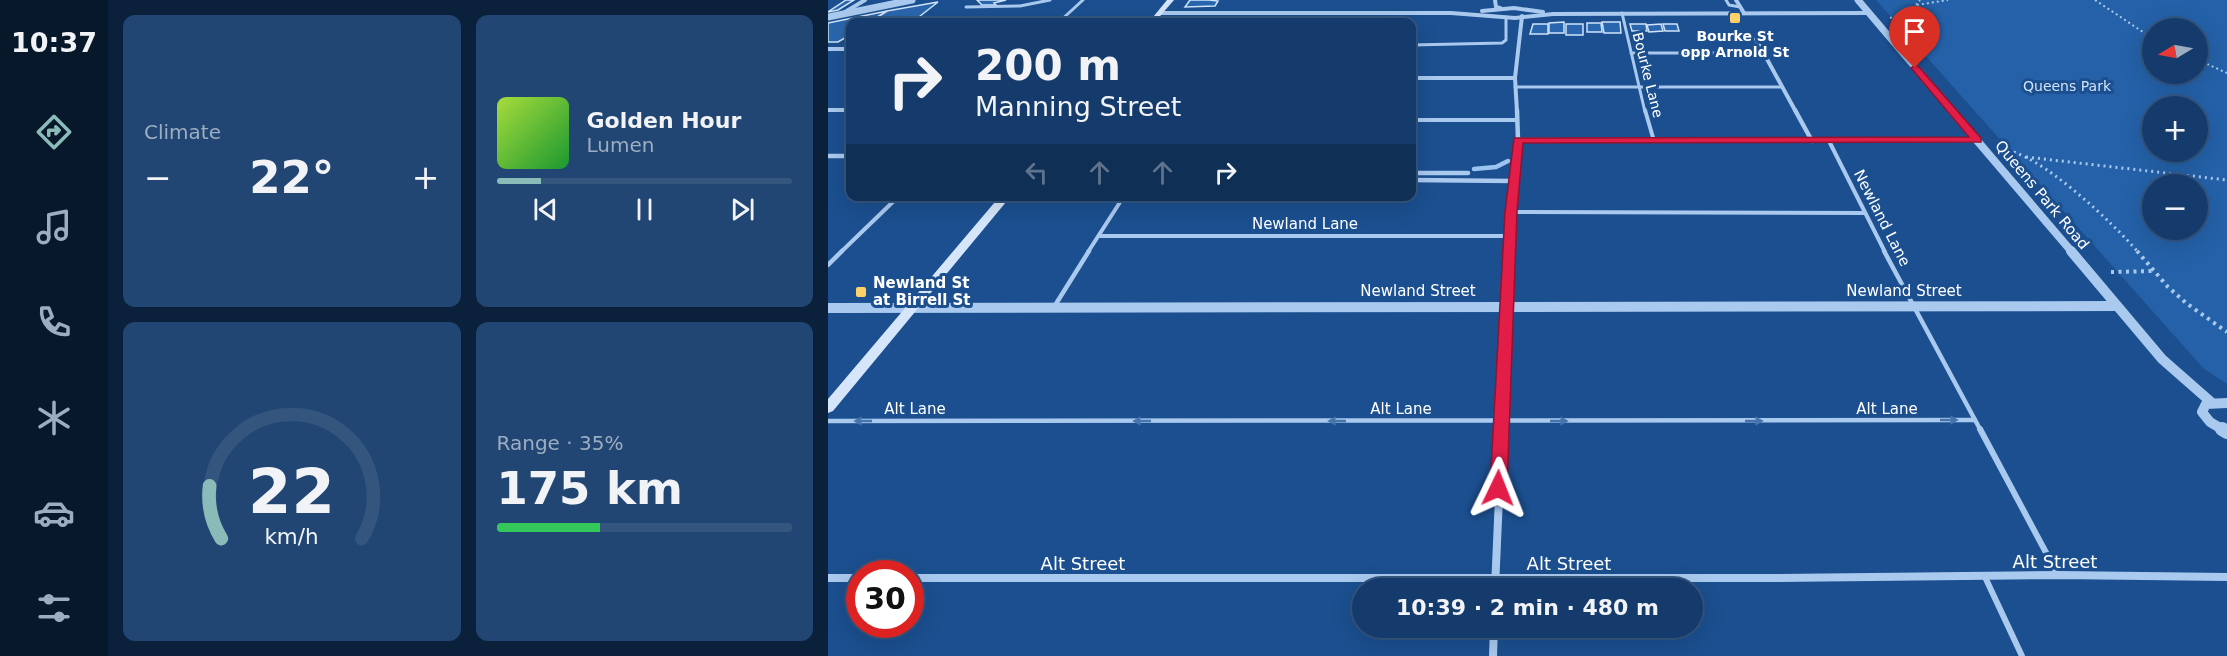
<!DOCTYPE html>
<meta charset="utf-8">
<style>
:root{--surface:#143b6b;--page:#214673;--text:#f1f3f6;--muted:#9dadc1;--line:#33557e;--accent:#8bbbb9}
body{margin:0;font-family:"DejaVu Sans",sans-serif;background:var(--page);color:var(--text);height:100vh;display:flex;flex-direction:column;font-size:22px;white-space:nowrap}
*{box-sizing:border-box;margin:0}
p{font-size:20px;color:var(--muted)}
.icon{flex:none;width:33px;height:33px;fill:none;stroke:currentColor;stroke-width:2;stroke-linecap:round;stroke-linejoin:round}
.map{position:relative;flex:1;overflow:hidden}
.details{display:flex;flex-direction:column;gap:15px;padding:15px;background:#0b203b;width:720px}
.details>*{flex:none}
.top-card{position:absolute;left:18px;top:18px;width:570px;height:183px;border-radius:12px;box-shadow:0 6px 24px #0002,0 0 0 2px var(--line);background:#143b6b;color:var(--text);overflow:hidden}
.needle{width:39px;rotate:260deg}
.tools{position:absolute;left:1314px;top:18px;display:grid;gap:12px}
.tools a{display:grid;place-items:center;width:66px;height:66px;border-radius:50%;background:var(--surface);box-shadow:0 6px 24px #0002,0 0 0 2px var(--line);font-size:30px}
.speed{position:absolute;left:18px;top:560px;display:flex;gap:12px;font-size:30px;font-weight:700;text-align:center}
.speed>*{display:grid;place-content:center;width:78px;height:78px;border-radius:50%;background:var(--surface);box-shadow:0 6px 24px #0002,0 0 0 2px var(--line);line-height:1}
.speed .limit{border:9px solid #d22;background:#fff;color:#111}
.pin{position:absolute;display:grid;place-items:center;width:51px;height:51px;color:#fff;margin:-62px -26px;border-radius:50% 50% 50% 0;rotate:-45deg;box-shadow:0 0 6px #0007}
.pin .icon{rotate:45deg}
.me{position:absolute;width:66px;margin:-33px;rotate:2deg;stroke-linejoin:round;filter:drop-shadow(0 0 4px #0008)}
.turn{display:flex;align-items:center;gap:21px;height:126px;padding:0 30px;font-size:27px}
.turn .icon{width:78px;height:78px;stroke-width:2.5}
.turn b{display:block;font-size:42px;line-height:51px}
.lanes{display:flex;align-items:center;height:57px;padding:0 30px;background:#0003;justify-content:center;gap:30px;direction:ltr}
.lanes .off{opacity:.35}
.big{font-size:45px;font-weight:800;line-height:1.1}
.details .tile{flex:1;display:flex;flex-direction:column;justify-content:center;gap:9px;min-width:0;padding:0 21px;border-radius:12px;background:var(--page)}
.details .dial{align-items:center;gap:0}
.dial svg{height:156px;overflow:visible;fill:none;stroke:var(--line);stroke-width:7;stroke-linecap:round;text-anchor:middle}
.dial text{fill:var(--text);stroke:none}
.song{display:flex;align-items:center;gap:18px}
.cover{width:72px;height:72px;border-radius:9px;background:linear-gradient(135deg,hsl(80 70% 55%),hsl(130 70% 35%))}
.played{height:6px;border-radius:3px;background:linear-gradient(90deg,var(--accent) 15%,var(--line) 15%)}
.keys{display:flex;justify-content:space-around;direction:ltr}
.heat{display:flex;justify-content:space-between;align-items:center;font-size:33px;direction:ltr}
.charge{height:9px;border-radius:4px;background:linear-gradient(90deg,#34c759 35%,var(--line) 0)}
.details .tiles{flex:1;display:grid;gap:15px;grid-template-columns:repeat(2,1fr)}
.trip{position:absolute;left:524px;top:578px;width:351px;height:60px;border-radius:30px;background:var(--surface);box-shadow:0 6px 24px #0002,0 0 0 2px var(--line);font-weight:800;line-height:60px;text-align:center}
main{display:flex;flex:1;min-height:0}
.tab-bar{display:flex;flex-direction:column;width:108px;justify-content:space-around;align-items:center;background:#08182b;color:var(--muted)}
.tab-bar .icon{width:42px;height:42px}
.tab-bar .active{color:var(--accent)}
.tab-bar b{font-size:27px;color:var(--text)}
.map>svg:first-child{display:block}
</style>
<main>
<nav class="tab-bar">
<b>10:37</b>
<svg class="icon active" aria-label="directions" viewBox="0 0 24 24"><path d="M12 3l9 9-9 9-9-9zM9 14v-3h6M13 9l2 2-2 2"/></svg>
<svg class="icon" aria-label="music" viewBox="0 0 24 24"><path d="M9 18V5l10-2v13"/><circle cx="6" cy="18" r="3"/><circle cx="16" cy="16" r="3"/></svg>
<svg class="icon" aria-label="phone" viewBox="0 0 24 24"><path d="M5 4h4l2 5-3 2q2 4 5 5l2-3 5 2v4C11 20 4 13 5 4z"/></svg>
<svg class="icon" aria-label="climate" viewBox="0 0 24 24"><path d="M12 3v18M4 7l16 10M4 17L20 7"/></svg>
<svg class="icon" aria-label="car" viewBox="0 0 24 24"><path d="M5 17H2v-5l4-1 3-4h7l3 4 3 1v5h-3M9 17h6M6 11h13"/><circle cx="7" cy="17" r="2"/><circle cx="17" cy="17" r="2"/></svg>
<svg class="icon" aria-label="filters" viewBox="0 0 24 24"><path d="M4 7h16M4 17h16"/><circle cx="9" cy="7" r="2"/><circle cx="15" cy="17" r="2"/></svg>
</nav>
<section class="details">
<div class="tiles">
<div class="tile"><p>Climate</p>
<div class="heat"><a>−</a><b class="big">22°</b><a>+</a></div>
</div>
<div class="tile">
<div class="song"><i class="cover"></i><div><b>Golden Hour</b><p>Lumen</p></div></div>
<div class="played"></div>
<div class="keys"><svg class="icon" aria-label="previous" viewBox="0 0 24 24"><path d="M18 5L8 12l10 7zM5 5v14"/></svg><svg class="icon" aria-label="pause" viewBox="0 0 24 24"><path d="M8 5v14M16 5v14"/></svg><svg class="icon" aria-label="next" viewBox="0 0 24 24"><path d="M6 5l10 7-10 7zM19 5v14"/></svg></div>
</div>
<div class="tile dial"><svg viewBox="0 0 100 80">
<path d="M14 69A42 42 0 1 1 86 69"/>
<path d="M14 69A42 42 0 0 1 8 42" stroke="#8bbbb9"/>
<text x="50" y="56" font-size="32" font-weight="700">22</text>
<text x="50" y="72" font-size="11">km/h</text>
</svg></div>
<div class="tile"><p>Range · 35%</p><b class="big">175 km</b><div class="charge"></div></div>
</div>
</section>
<div class="map">
<svg width="1399" height="656" viewBox="0 0 1399 656">
<rect width="100%" height="100%" fill="#1b4f8f"/>
<path fill="#2461a8" fill-rule="evenodd" d="M1048,0H1399V384L1375,368ZM1324,28H1370V74H1324ZM1324,106H1370V152H1324ZM1370,184V230H1324V184Z"/>
<g fill="none" stroke-linecap="round" stroke-linejoin="round">
<polyline stroke="#9cc4f0" stroke-width="4.5" points="646,169 668,167 680,161"/>
</g>
<g fill="#2a66ad" stroke="#cfe3fa" stroke-width="1.5">
<polygon points="18,0 26,0 10,10 0,12"/>
<polygon points="149,0 178,0 166,3 168,5 154,5"/>
<polygon points="362,0 381,0 390,1 387,6 357,7"/>
<polygon points="110,2 87,20 45,20 59,11"/>
<polygon points="59,11 41,22 22,22 22,35 10,42 0,42 0,23"/>
<polygon points="736,22 736,33 721,33 721,23"/>
<polygon points="774,22 792,22 793,33 776,33"/>
<polygon points="759,23 773,23 774,32 759,32"/>
<polygon points="705,24 720,24 720,34 702,34"/>
<rect x="738" y="24" width="17" height="11"/>
<polygon points="802,24 818,24 819,31 804,31"/>
<polygon points="833,24 835,31 821,32 819,25"/>
<polygon points="835,24 849,24 851,31 837,31"/>
</g>
<g fill="none" stroke-linecap="round" stroke-linejoin="round">
<g stroke="#a9c9ee" stroke-width="2" stroke-dasharray="2 3" stroke-linecap="butt">
<polyline points="1267,0 1324,38"/>
<polyline points="1089,5 1120,0"/>
<polyline points="1062,18 1083,11 1092,0"/>
<polyline points="1370,60 1399,73"/>
</g>
<g stroke="#a9c9ee" stroke-width="3" stroke-dasharray="2 4" stroke-linecap="butt">
<path d="M1174,150C1209,150 1287,225 1310,252"/>
<polyline points="1198,157 1399,180"/>
</g>
<g stroke="#a9c9ee" stroke-width="4" stroke-dasharray="3 4.5" stroke-linecap="butt">
<polyline points="1309,251 1340,287 1358,303 1399,332"/>
<polyline points="1283,272 1324,271"/>
</g>
<g stroke="#a9c9ee" stroke-width="3">
<polyline points="898,0 901,5 912,7"/>
<polyline points="138,7 192,6 222,0"/>
<polyline points="794,13 817,112"/>
<polyline points="231,22 255,0"/>
<polyline points="584,45 674,43 678,40 678,17"/>
<polyline points="803,53 935,53"/>
<polyline points="687,87 954,87"/>
</g>
<g stroke="#a9c9ee" stroke-width="4">
<polyline points="817,110 826,141"/>
<polyline points="584,120 689,120"/>
<polyline points="1001,141 1057,252"/>
<polyline points="683,212 1036,213"/>
<polyline points="272,236 682,236"/>
<polyline points="13,252 71,196"/>
<polyline points="260,252 296,196"/>
</g>
<g stroke="#a9c9ee" stroke-width="4.5">
<polyline points="1056,251 1153,431"/>
<polyline points="0,265 14,251"/>
<polyline points="226,307 261,251"/>
<polyline points="0,421 1147,420"/>
</g>
<g stroke="#a9c9ee" stroke-width="6">
<polyline points="1152,429 1230,575"/>
<polyline points="1157,577 1194,656"/>
</g>
<g stroke="#a9c9ee" stroke-width="4">
<polyline points="667,0 668,7 672,8"/>
<polyline points="908,0 916,13"/>
<polyline points="654,11 686,8 715,12"/>
<polyline points="17,12 37,0"/>
<polyline points="332,13 623,13 687,18 725,14 1041,13"/>
<polyline points="928,39 968,112"/>
<polyline points="0,49 22,49"/>
<polyline points="584,78 687,78"/>
<polyline points="0,110 22,110"/>
<polyline points="689,112 687,78 694,16"/>
</g>
<g stroke="#a9c9ee" stroke-width="4.5">
<polyline points="967,110 984,141"/>
<polyline points="690,140 1149,140"/>
<polyline points="0,156 22,156"/>
<polyline points="584,173 640,173"/>
<polyline points="584,180 685,181"/>
<polyline points="681,252 690,140 689,110"/>
</g>
<polyline stroke="#a9c9ee" stroke-width="6" points="674,431 681,251"/>
<g stroke="#a9c9ee" stroke-width="8">
<polyline points="0,578 32,578"/>
<polyline points="82,578 942,578 1230,575 1399,577"/>
<polyline points="667,588 674,429"/>
<polyline points="665,656 666,627"/>
</g>
<g stroke="#a9c9ee" stroke-width="7">
<polyline points="1030,0 1125,112"/>
<polyline points="0,17 84,0"/>
</g>
<polyline stroke="#a9c9ee" stroke-width="8" points="1123,110 1244,252"/>
<g stroke="#a9c9ee" stroke-width="10">
<polyline points="1243,251 1334,359 1383,402"/>
<polyline points="0,308 1288,306"/>
<polyline points="1397,431 1382,422 1374,412 1378,404 1399,403"/>
</g>
<polyline stroke="#a9c9ee" stroke-width="14" points="1394,429 1399,432"/>
<g fill="#d6e6fa" fill-rule="evenodd">
<polygon points="339,0 346,0 327,22 321,22"/>
<polygon points="172,196 183,196 5,411 0,413 0,399"/>
</g>
</g>
<defs><path id="oneway-solid" d="M-6-.8H1V-3.2L6.5 0L1 3.2V.8H-6Z" transform="scale(1.5)"/></defs>
<g fill="#4674ac">
<use href="#oneway-solid" transform="translate(1121 420)"/>
<use href="#oneway-solid" transform="translate(35 421) rotate(180)"/>
<use href="#oneway-solid" transform="translate(314 421) rotate(180)"/>
<use href="#oneway-solid" transform="translate(509 421) rotate(180)"/>
<use href="#oneway-solid" transform="translate(731 421)"/>
<use href="#oneway-solid" transform="translate(926 421)"/>
</g>
<polygon fill="#e11d48" stroke="#92132f" stroke-width="1.5" points="1087,65 1090,66 1153,138 1153,142 695,143 689,212 679,488 676,493 670,495 665,493 662,488 677,212 686,138 1141,137 1084,69 1083,68"/>
<g fill="#ffd166" stroke="#1b4f8f" stroke-width="2">
<rect x="901" y="12" width="12" height="12" rx="3"/>
<rect x="27" y="286" width="12" height="12" rx="3"/>
</g>
<g text-anchor="middle" dominant-baseline="central" stroke-width="6" stroke-linejoin="round" paint-order="stroke">
<g font-size="14" font-weight="bold" fill="#fff" stroke="#1b4f8f">
<text x="907" y="36">Bourke St<tspan x="907" dy="16">opp Arnold St</tspan></text>
</g>
<g font-size="14" fill="#fff" stroke="#1b4f8f">
<text transform="translate(820 75) rotate(76)">Bourke Lane</text>
</g>
<g font-size="14" fill="#cfe3fa" stroke="#1b4f8f">
<text x="1239" y="86">Queens Park</text>
</g>
<g font-size="15" fill="#fff" stroke="#1b4f8f">
<text transform="translate(1214 195) rotate(50)">Queens Park Road</text>
<text transform="translate(1054 218) rotate(63)">Newland Lane</text>
<text x="477" y="224">Newland Lane</text>
<text x="590" y="291">Newland Street</text>
<text x="1076" y="291">Newland Street</text>
<text x="87" y="409">Alt Lane</text>
<text x="573" y="409">Alt Lane</text>
<text x="1059" y="409">Alt Lane</text>
</g>
<g font-size="15" font-weight="bold" fill="#fff" stroke="#1b4f8f" text-anchor="start">
<text x="45" y="283">Newland St<tspan x="45" dy="17">at Birrell St</tspan></text>
</g>
<g font-size="18" fill="#fff" stroke="#1b4f8f">
<text x="1227" y="561">Alt Street</text>
<text x="255" y="563">Alt Street</text>
<text x="741" y="563">Alt Street</text>
</g>
</g>
</svg>
<div class="tools">
<a><svg class="needle" viewBox="-14 -14 28 28"><path d="M0-13l5 13h-10z" fill="#e53935"/><path d="M0 13l5-13h-10z" fill="#9dadc1"/></svg></a>
<a>+</a>
<a>−</a>
</div>
<div class="speed"><div class="limit">30</div></div>
<div class="pin" style="left:1087px;top:68px;background:#d93025"><svg class="icon" aria-label="arrive" viewBox="0 0 24 24"><path d="M6 21V4h12l-3 4 3 4H6"/></svg></div>
<svg class="me" style="left:670px;top:488px" viewBox="-20 -20 40 40"><path d="M0-17L14 15 0 8-14 15z" fill="#e11d48" stroke="#fff" stroke-width="4"/></svg>
<div class="trip">10:39 · 2 min · 480 m</div>
<div class="top-card">
<div class="turn"><svg class="icon" aria-label="right" viewBox="0 0 24 24"><path d="M7 20v-9h11M14 6l5 5-5 5"/></svg><div><b>200 m</b>Manning Street</div></div>
<div class="lanes"><svg class="icon off" aria-label="left" viewBox="0 0 24 24"><path d="M17 20v-9H6M10 6l-5 5 5 5"/></svg><svg class="icon off" aria-label="ahead" viewBox="0 0 24 24"><path d="M12 20V5M6 11l6-6 6 6"/></svg><svg class="icon off" aria-label="ahead" viewBox="0 0 24 24"><path d="M12 20V5M6 11l6-6 6 6"/></svg><svg class="icon" aria-label="right" viewBox="0 0 24 24"><path d="M7 20v-9h11M14 6l5 5-5 5"/></svg></div>
</div>
</div>
</main>
